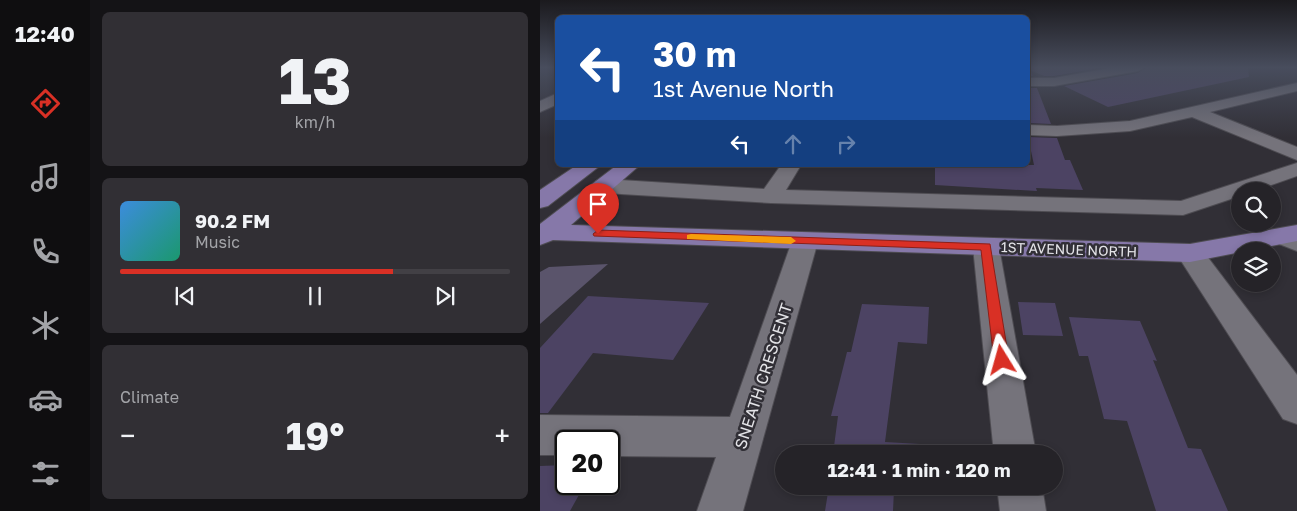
<!DOCTYPE html>
<meta charset="utf-8">
<style>
:root{--surface:#252328;--page:#312f34;--text:#f1f3f6;--muted:#a3a4a8;--line:#424045;--accent:#d93025}
body{margin:0;font-family:"Golos Text",sans-serif;background:var(--page);color:var(--text);height:100vh;display:flex;flex-direction:column;font-size:19px;white-space:nowrap}
*{box-sizing:border-box;margin:0}
p{font-size:16px;color:var(--muted)}
.icon{flex:none;width:28px;height:28px;fill:none;stroke:currentColor;stroke-width:2;stroke-linecap:round;stroke-linejoin:round}
.map{position:relative;flex:1;overflow:hidden}
.sheet{display:flex;flex-direction:column;gap:12px;padding:12px;background:#141316;width:450px}
.sheet>*{flex:none}
.top-card{position:absolute;left:15px;top:15px;width:475px;height:152px;border-radius:8px;box-shadow:0 2px 8px #0003,0 0 0 1px var(--line);background:#1a4fa0;color:#fff;overflow:hidden}
.fabs{position:absolute;left:691px;top:182px;display:grid;gap:10px}
.fabs a{display:grid;place-items:center;width:50px;height:50px;border-radius:50%;background:var(--surface);box-shadow:0 2px 8px #0003,0 0 0 1px var(--line);font-size:25px}
.speed{position:absolute;left:15px;top:430px;display:flex;gap:10px;font-size:25px;font-weight:700;text-align:center}
.speed>*{display:grid;place-content:center;width:65px;height:65px;border-radius:50%;background:var(--surface);box-shadow:0 2px 8px #0003,0 0 0 1px var(--line);line-height:1}
.speed .limit{border:2px solid #111;border-radius:8px;background:#fff;color:#111}
.pin{position:absolute;display:grid;place-items:center;width:42px;height:42px;color:#fff;margin:-51px -21px;border-radius:50% 50% 50% 0;rotate:-45deg;box-shadow:0 0 5px #0007}
.pin .icon{rotate:45deg}
.me{position:absolute;width:55px;margin:-28px;rotate:352deg;stroke-linejoin:round;filter:drop-shadow(0 0 4px #0008)}
.turn{display:flex;align-items:center;gap:18px;height:105px;padding:0 15px;font-size:22px}
.turn .icon{width:65px;height:65px;stroke-width:2.5}
.turn b{display:block;font-size:35px;line-height:42px}
.lanes{display:flex;align-items:center;height:48px;padding:0 15px;background:#0003;justify-content:center;gap:25px;direction:ltr}
.lanes .off{opacity:.35}
.big{font-size:38px;font-weight:700;line-height:1.1}
.sheet .card{flex:1;display:flex;flex-direction:column;justify-content:center;gap:8px;min-width:0;padding:0 18px;border-radius:8px;background:var(--page)}
.sheet .dial{align-items:center;gap:0}
.dial b{font-size:65px;line-height:1}
.song{display:flex;align-items:center;gap:15px}
.cover{width:60px;height:60px;border-radius:8px;background:linear-gradient(135deg,hsl(210 70% 55%),hsl(160 70% 35%))}
.played{height:5px;border-radius:2px;background:linear-gradient(90deg,var(--accent) 70%,var(--line) 70%)}
.keys{display:flex;justify-content:space-around;direction:ltr}
.heat{display:flex;justify-content:space-between;align-items:center;font-size:28px;direction:ltr}
.trip{position:absolute;left:235px;top:445px;width:288px;height:50px;border-radius:25px;background:var(--surface);box-shadow:0 2px 8px #0003,0 0 0 1px var(--line);font-weight:700;line-height:50px;text-align:center}
main{display:flex;flex:1;min-height:0}
.tabs{display:flex;flex-direction:column;width:90px;justify-content:space-around;align-items:center;background:#0f0e10;color:var(--muted)}
.tabs .icon{width:35px;height:35px}
.tabs .selected{color:var(--accent)}
.tabs b{font-size:22px;color:var(--text)}
.map>svg:first-child{display:block}
</style>
<main>
<nav class="tabs">
<b>12:40</b>
<svg class="icon selected" aria-label="directions" viewBox="0 0 24 24"><path d="M12 3l9 9-9 9-9-9zM9 14v-3h6M13 9l2 2-2 2"/></svg>
<svg class="icon" aria-label="music" viewBox="0 0 24 24"><path d="M9 18V5l10-2v13"/><circle cx="6" cy="18" r="3"/><circle cx="16" cy="16" r="3"/></svg>
<svg class="icon" aria-label="phone" viewBox="0 0 24 24"><path d="M5 4h4l2 5-3 2q2 4 5 5l2-3 5 2v4C11 20 4 13 5 4z"/></svg>
<svg class="icon" aria-label="climate" viewBox="0 0 24 24"><path d="M12 3v18M4 7l16 10M4 17L20 7"/></svg>
<svg class="icon" aria-label="car" viewBox="0 0 24 24"><path d="M5 17H2v-5l4-1 3-4h7l3 4 3 1v5h-3M9 17h6M6 11h13"/><circle cx="7" cy="17" r="2"/><circle cx="17" cy="17" r="2"/></svg>
<svg class="icon" aria-label="filters" viewBox="0 0 24 24"><path d="M4 7h16M4 17h16"/><circle cx="9" cy="7" r="2"/><circle cx="15" cy="17" r="2"/></svg>
</nav>
<section class="sheet">
<div class="card dial"><b>13</b><p>km/h</p></div>
<div class="card">
<div class="song"><i class="cover"></i><div><b>90.2 FM</b><p>Music</p></div></div>
<div class="played"></div>
<div class="keys"><svg class="icon" aria-label="previous" viewBox="0 0 24 24"><path d="M18 5L8 12l10 7zM5 5v14"/></svg><svg class="icon" aria-label="pause" viewBox="0 0 24 24"><path d="M8 5v14M16 5v14"/></svg><svg class="icon" aria-label="next" viewBox="0 0 24 24"><path d="M6 5l10 7-10 7zM19 5v14"/></svg></div>
</div>
<div class="card"><p>Climate</p>
<div class="heat"><a>−</a><b class="big">19°</b><a>+</a></div>
</div>
</section>
<div class="map">
<svg width="757" height="511" viewBox="0 0 757 511">
<rect width="100%" height="100%" fill="#312f36"/>
<polygon fill="#5a546b" points="68,264 0,324 0,272 9,267"/>
<g fill="#4c4363">
<polygon points="488,67 566,67 514,76 504,76 490,70 493,76 488,76"/>
<polygon points="607,67 708,67 709,77 568,107 524,86 598,73"/>
<polygon points="488,88 497,88 511,124 488,123"/>
<polygon points="488,137 517,138 525,160 530,160 543,190 496,188 497,191 395,185 395,165 494,165"/>
<polygon points="48,296 169,303 133,360 53,353 8,413 0,413 0,348"/>
<polygon points="478,302 515,303 523,336 483,335"/>
<polygon points="322,304 389,307 387,344 358,342 345,442 433,447 433,454 293,454 298,416 291,416 307,352 311,352"/>
<polygon points="529,317 600,321 617,361 613,360 648,448 661,449 688,511 616,511 587,421 564,419 548,356 539,356"/>
<polygon points="26,465 26,484 45,484 30,511 0,511 0,466"/>
<polygon points="289,486 435,486 435,495 354,490 353,511 285,511"/>
</g>
<g fill="none" stroke-linecap="round" stroke-linejoin="round">
<g stroke="#4e4c52" stroke-width="2">
<g id="minor">
<polygon points="576,67 605,67 598,71 514,86 488,86 488,78 514,78"/>
<polygon points="757,83 757,91 670,112 757,147 757,160 652,117 590,131 517,136 488,135 488,125 517,126 590,121"/>
<polygon points="18,93 18,104 0,112 0,101"/>
<polygon points="757,163 757,176 714,191 700,191 700,196 643,215 231,203 64,193 56,191 53,186 56,181 64,179 224,189 241,165 261,165 246,190 641,201"/>
<polygon points="743,228 757,233 757,251 734,242 730,236 734,230"/>
<polygon points="265,233 274,235 278,241 203,511 157,511 176,457 69,456 69,441 26,441 26,455 0,455 0,415 190,417 252,241 256,235"/>
<polygon points="446,238 455,241 459,247 496,454 454,454 433,247 437,241"/>
<polygon points="650,244 660,247 757,375 757,424 743,419 636,253 640,247"/>
<polygon points="457,486 502,486 506,511 460,511"/>
</g>
</g>
<g stroke="#4e4c52" stroke-width="2">
<g id="major">
<polygon points="37,165 61,165 8,206 0,208 0,190"/>
<polygon points="77,165 100,165 31,225 650,244 757,225 757,241 650,262 13,240 0,245 0,224"/>
</g>
</g>
<use href="#minor" fill="#75737b" fill-rule="evenodd"/>
<use href="#major" fill="#8678a9" fill-rule="evenodd"/>
</g>
<linearGradient id="sky" x2="0" y2="1"><stop stop-color="#1b1a1e"/><stop offset="0.49" stop-color="#484d5d"/><stop offset="1" stop-color="#484d5d" stop-opacity="0"/></linearGradient>
<rect width="757" height="138" fill="url(#sky)"/>
<polygon fill="#d93025" stroke="#8d1f18" points="58,230 450,244 469,360 467,364 462,366 457,364 454,360 441,250 54,236 53,234"/>
<polygon fill="#f59e0b" points="151,234 251,237 256,241 251,244 147,239 147,235"/>
<g text-anchor="middle" dominant-baseline="central" stroke-width="5" stroke-linejoin="round" paint-order="stroke">
<g font-size="14" fill="#e4e4e8" stroke="#312f36">
<text transform="translate(529 249) rotate(2)">1ST AVENUE NORTH</text>
</g>
<g font-size="16" fill="#e4e4e8" stroke="#312f36">
<text transform="translate(223 376) rotate(-72)">SNEATH CRESCENT</text>
</g>
</g>
</svg>
<div class="fabs">
<a><svg class="icon" aria-label="search" viewBox="0 0 24 24"><circle cx="10" cy="10" r="6"/><path d="M15 15l6 6"/></svg></a>
<a><svg class="icon" aria-label="layers" viewBox="0 0 24 24"><path d="M12 4l9 5-9 5-9-5zM3 14l9 5 9-5"/></svg></a>
</div>
<div class="speed"><div class="limit">20</div></div>
<div class="pin" style="left:58px;top:234px;background:#d93025"><svg class="icon" aria-label="arrive" viewBox="0 0 24 24"><path d="M6 21V4h12l-3 4 3 4H6"/></svg></div>
<svg class="me" style="left:462px;top:360px" viewBox="-20 -20 40 40"><path d="M0-17L14 15 0 8-14 15z" fill="#d93025" stroke="#fff" stroke-width="4"/></svg>
<div class="trip">12:41 · 1 min · 120 m</div>
<div class="top-card">
<div class="turn"><svg class="icon" aria-label="left" viewBox="0 0 24 24"><path d="M17 20v-9H6M10 6l-5 5 5 5"/></svg><div><b>30 m</b>1st Avenue North</div></div>
<div class="lanes"><svg class="icon" aria-label="left" viewBox="0 0 24 24"><path d="M17 20v-9H6M10 6l-5 5 5 5"/></svg><svg class="icon off" aria-label="ahead" viewBox="0 0 24 24"><path d="M12 20V5M6 11l6-6 6 6"/></svg><svg class="icon off" aria-label="right" viewBox="0 0 24 24"><path d="M7 20v-9h11M14 6l5 5-5 5"/></svg></div>
</div>
</div>
</main>
